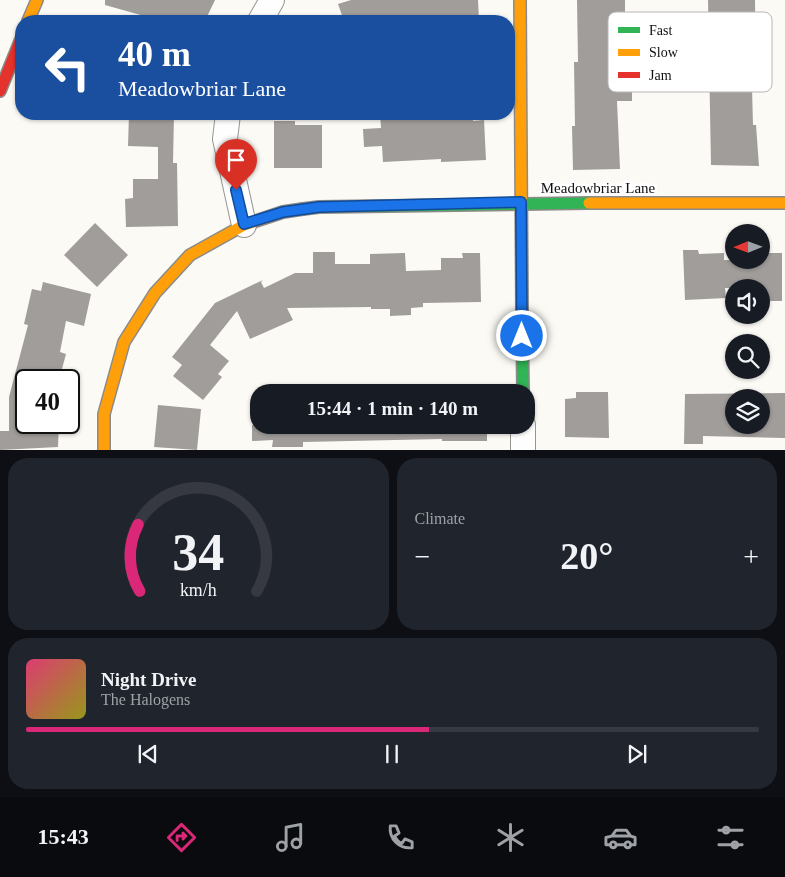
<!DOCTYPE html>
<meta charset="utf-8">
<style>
:root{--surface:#171b24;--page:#20242c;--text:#f1f3f6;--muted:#9ea1a6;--line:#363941;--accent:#db2777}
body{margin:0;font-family:Georgia,serif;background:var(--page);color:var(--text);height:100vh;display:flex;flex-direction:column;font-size:19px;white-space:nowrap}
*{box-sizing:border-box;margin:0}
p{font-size:16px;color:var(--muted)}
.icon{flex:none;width:28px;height:28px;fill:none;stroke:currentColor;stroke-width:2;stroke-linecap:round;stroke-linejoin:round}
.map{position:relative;height:450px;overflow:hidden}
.sheet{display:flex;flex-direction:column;gap:8px;padding:8px;background:#0d0f14;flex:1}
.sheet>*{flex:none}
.banner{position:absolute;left:15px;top:15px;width:500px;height:105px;border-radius:20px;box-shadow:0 1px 4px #0004;background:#1a4fa0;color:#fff;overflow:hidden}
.needle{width:32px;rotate:269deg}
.buttons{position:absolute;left:725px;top:224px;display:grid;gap:10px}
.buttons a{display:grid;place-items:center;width:45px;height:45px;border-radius:50%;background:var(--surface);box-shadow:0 1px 4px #0004;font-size:25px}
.speed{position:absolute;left:15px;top:369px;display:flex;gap:10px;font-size:25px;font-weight:700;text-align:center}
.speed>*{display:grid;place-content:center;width:65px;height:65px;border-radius:50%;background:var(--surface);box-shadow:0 1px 4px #0004;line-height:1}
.speed .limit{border:2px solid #111;border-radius:8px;background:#fff;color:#111}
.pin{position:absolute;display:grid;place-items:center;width:42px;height:42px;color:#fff;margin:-51px -21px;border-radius:50% 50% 50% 0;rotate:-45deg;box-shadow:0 0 5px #0007}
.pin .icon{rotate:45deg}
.me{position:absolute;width:55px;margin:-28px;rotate:0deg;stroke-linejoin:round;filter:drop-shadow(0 0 4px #0008)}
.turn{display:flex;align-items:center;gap:18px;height:105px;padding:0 20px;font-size:22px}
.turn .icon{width:65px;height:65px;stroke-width:2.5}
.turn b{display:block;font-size:35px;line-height:42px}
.big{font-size:38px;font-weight:700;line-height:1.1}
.sheet .tile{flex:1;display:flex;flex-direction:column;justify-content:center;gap:8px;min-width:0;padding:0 18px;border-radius:20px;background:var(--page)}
.sheet .dial{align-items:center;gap:0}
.dial svg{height:130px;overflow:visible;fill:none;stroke:var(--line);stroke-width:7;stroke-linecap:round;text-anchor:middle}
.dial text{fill:var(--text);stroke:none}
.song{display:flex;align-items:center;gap:15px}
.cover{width:60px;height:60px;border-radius:8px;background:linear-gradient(135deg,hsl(340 70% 55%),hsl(60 70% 35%))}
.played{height:5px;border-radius:2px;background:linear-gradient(90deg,var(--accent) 55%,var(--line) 55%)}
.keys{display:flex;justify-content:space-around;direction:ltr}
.heat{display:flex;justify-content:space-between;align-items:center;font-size:28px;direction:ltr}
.sheet .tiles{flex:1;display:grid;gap:8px;grid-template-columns:1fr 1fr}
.tile:last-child{grid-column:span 2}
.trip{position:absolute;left:250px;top:384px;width:285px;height:50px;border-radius:20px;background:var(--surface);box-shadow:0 1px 4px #0004;font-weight:700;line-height:50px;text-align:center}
.tab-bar{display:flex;height:80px;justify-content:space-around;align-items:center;background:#090b0e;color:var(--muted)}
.tab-bar .icon{width:35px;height:35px}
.tab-bar .current{color:var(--accent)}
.tab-bar b{font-size:22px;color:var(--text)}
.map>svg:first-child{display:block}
</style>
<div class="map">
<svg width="785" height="450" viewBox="0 0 785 450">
<rect width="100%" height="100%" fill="#fcfaf5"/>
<g fill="#a09d9a" fill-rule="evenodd">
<polygon points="105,0 215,0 205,21 162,21 105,5"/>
<polygon points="351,0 478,0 479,21 344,21 338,4"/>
<polygon points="577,0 625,0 625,61 632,61 632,101 617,101 620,169 573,170 572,126 575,126 574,62 578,62"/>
<polygon points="708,0 755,0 756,88 752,88 753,125 756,125 759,166 711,165"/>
<polygon points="129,114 174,114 173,163 177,163 178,226 126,227 125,199 133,198 133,179 158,179 158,147 128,146"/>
<polygon points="380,114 473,114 473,121 484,120 486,160 441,162 441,159 383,162 382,146 364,147 363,129 381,128"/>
<polygon points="274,121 295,121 295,125 322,125 322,168 274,168"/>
<polygon points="95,223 128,255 97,287 64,255"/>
<polygon points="683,250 698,250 699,254 724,253 724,260 761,260 761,253 782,253 782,301 761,301 761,288 725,288 726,298 685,300"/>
<polygon points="313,252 335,252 335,264 370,264 370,254 405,253 406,271 441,270 441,258 463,258 462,253 480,253 481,302 423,303 423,307 411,308 411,315 390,316 390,309 371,309 371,307 287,308 293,320 250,339 237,311 210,345 229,361 218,374 222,377 203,400 173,376 182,365 172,357 215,303 263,280 261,282 264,288 295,273 313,273"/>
<polygon points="43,282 91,294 84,326 66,321 60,352 66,354 59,380 26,380 26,422 59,422 58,447 0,450 0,431 9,431 9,397 28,325 24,324 32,289 41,291"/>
<polygon points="576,392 608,392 609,438 565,437 565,399 576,398"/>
<path d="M785,393V438L703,436V444H684L685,394ZM734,398H761V425H734Z"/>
<polygon points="158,405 201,409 197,450 154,447"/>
<polygon points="252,425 487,425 487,441 442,441 442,439 303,442 303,447 272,447 273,440 252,441"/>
</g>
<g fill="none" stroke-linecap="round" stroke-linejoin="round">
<g stroke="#969593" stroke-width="26">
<g id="street">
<polyline points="260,21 272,0"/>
<polyline points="228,114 225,139 244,225"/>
<polyline points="523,425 523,450"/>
</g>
</g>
<g stroke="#8c8b89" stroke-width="14">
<g id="fast">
<polyline points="303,209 319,207 589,203"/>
<polyline points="522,316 523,392"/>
</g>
</g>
<g stroke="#8c8b89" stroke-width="14">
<g id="slow">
<polyline points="520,0 522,316"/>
<polyline points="28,21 37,0"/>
<polyline points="589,203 785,203"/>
<polyline points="104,450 104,414 124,342 155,293 190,255 244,225 283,212 303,209"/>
</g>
</g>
<g stroke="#8c8b89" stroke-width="14">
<polyline id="jam" points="0,91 21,39"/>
</g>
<use href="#street" stroke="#fffefe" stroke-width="24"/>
<use href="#fast" stroke="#30b455" stroke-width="11"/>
<use href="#slow" stroke="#ff9f0a" stroke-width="11"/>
<use href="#jam" stroke="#e5322d" stroke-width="11"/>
</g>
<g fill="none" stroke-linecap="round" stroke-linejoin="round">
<g stroke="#114b97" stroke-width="12">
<polyline id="route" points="236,190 244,224 283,212 319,207 521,202 522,336"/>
</g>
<use href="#route" stroke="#1a73e8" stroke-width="9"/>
</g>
<g text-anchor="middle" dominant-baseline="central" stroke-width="5" stroke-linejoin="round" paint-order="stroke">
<g font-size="15" fill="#0f0f0f" stroke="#fff">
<text x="598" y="188">Meadowbriar Lane</text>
</g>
</g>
<rect x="608" y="12" width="164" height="80" rx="8" fill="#fff" stroke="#b7b7b7" stroke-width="1"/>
<rect x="618" y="27" width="22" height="6" fill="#30b455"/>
<rect x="618" y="49" width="22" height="7" fill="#ff9f0a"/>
<rect x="618" y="72" width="22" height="6" fill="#e5322d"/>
<g font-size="14" fill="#0f0f0f">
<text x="649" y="35">Fast</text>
<text x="649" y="57">Slow</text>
<text x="649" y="80">Jam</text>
</g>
</svg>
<div class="buttons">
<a><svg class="needle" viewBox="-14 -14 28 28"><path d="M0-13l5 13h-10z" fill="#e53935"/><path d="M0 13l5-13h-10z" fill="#9ea1a6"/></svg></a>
<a><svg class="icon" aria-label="sound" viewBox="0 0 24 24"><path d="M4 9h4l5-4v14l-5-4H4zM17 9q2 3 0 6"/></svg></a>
<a><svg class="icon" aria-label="search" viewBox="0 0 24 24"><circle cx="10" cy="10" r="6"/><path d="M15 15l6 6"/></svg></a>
<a><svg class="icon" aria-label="layers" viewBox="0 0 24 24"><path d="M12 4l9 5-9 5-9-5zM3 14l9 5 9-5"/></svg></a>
</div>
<div class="speed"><div class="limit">40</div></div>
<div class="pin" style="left:236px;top:190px;background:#d93025"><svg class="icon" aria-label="arrive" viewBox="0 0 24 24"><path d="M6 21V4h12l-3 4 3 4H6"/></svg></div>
<svg class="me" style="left:522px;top:336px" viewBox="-20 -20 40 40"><circle r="17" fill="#1a73e8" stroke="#fff" stroke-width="3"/><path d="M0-11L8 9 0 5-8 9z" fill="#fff"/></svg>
<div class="trip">15:44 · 1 min · 140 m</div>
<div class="banner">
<div class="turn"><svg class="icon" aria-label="left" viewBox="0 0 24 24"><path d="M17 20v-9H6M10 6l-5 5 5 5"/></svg><div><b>40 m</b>Meadowbriar Lane</div></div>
</div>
</div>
<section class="sheet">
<div class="tiles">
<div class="tile dial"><svg viewBox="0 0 100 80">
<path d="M14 69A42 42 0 1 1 86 69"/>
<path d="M14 69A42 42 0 0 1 13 28" stroke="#db2777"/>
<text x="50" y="56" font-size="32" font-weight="700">34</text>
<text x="50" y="72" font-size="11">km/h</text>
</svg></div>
<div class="tile"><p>Climate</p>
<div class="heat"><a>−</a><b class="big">20°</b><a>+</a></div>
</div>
<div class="tile">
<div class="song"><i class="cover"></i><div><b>Night Drive</b><p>The Halogens</p></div></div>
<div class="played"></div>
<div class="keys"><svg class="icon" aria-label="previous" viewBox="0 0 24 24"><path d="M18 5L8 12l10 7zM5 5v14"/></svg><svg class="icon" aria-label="pause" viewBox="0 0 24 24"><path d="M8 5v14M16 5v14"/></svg><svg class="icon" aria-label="next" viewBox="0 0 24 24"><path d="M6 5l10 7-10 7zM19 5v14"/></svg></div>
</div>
</div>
</section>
<nav class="tab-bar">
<b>15:43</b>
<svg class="icon current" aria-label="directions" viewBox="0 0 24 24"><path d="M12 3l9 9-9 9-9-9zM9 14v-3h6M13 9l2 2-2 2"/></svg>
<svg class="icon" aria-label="music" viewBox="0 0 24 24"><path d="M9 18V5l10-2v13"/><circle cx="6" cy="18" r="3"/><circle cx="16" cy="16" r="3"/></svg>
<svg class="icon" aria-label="phone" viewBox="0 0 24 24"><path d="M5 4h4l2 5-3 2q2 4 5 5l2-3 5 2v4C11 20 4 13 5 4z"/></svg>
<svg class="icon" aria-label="climate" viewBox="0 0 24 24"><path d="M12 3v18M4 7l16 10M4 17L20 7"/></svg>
<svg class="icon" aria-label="car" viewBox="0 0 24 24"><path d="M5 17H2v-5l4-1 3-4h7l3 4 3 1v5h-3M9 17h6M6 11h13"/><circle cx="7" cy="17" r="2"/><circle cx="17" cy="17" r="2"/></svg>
<svg class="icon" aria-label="filters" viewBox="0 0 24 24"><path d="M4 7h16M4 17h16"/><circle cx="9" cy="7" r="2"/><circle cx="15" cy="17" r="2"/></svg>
</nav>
